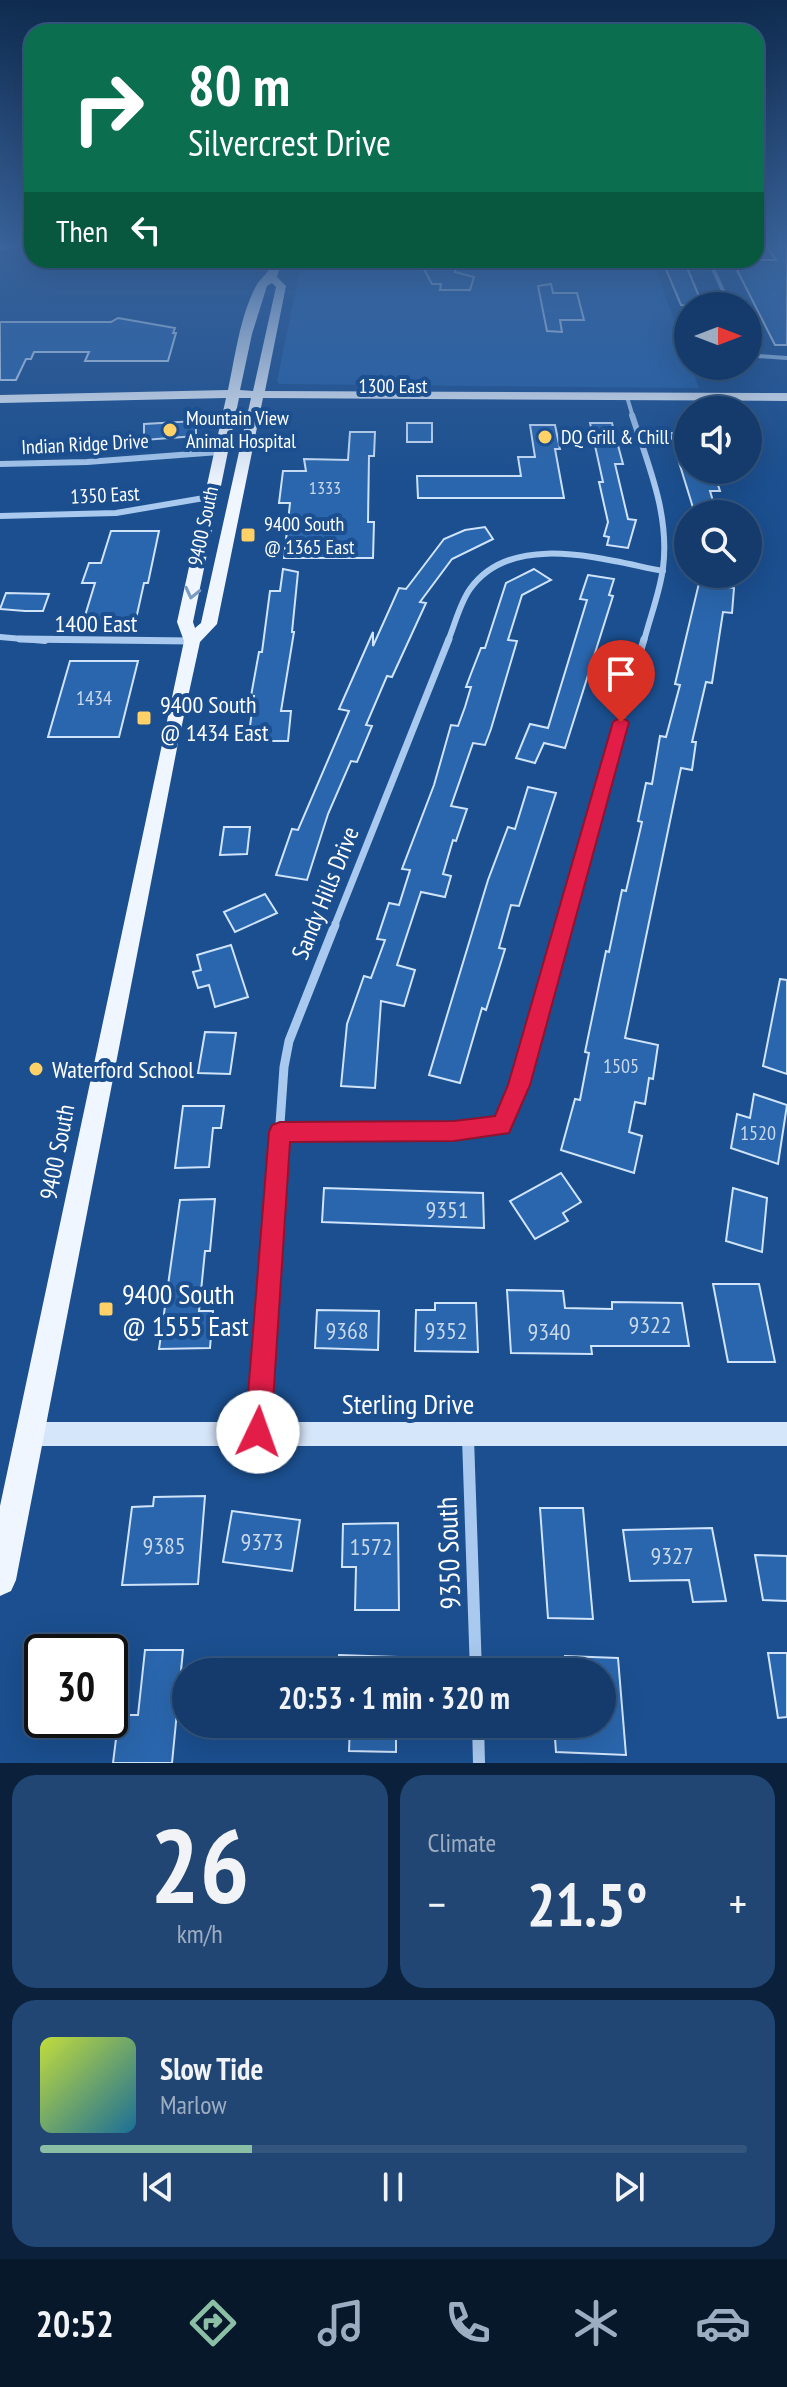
<!DOCTYPE html>
<meta charset="utf-8">
<style>
:root{--surface:#143b6b;--page:#214673;--text:#f1f3f6;--muted:#9dadc1;--line:#33557e;--accent:#8abfa5}
body{margin:0;font-family:"PT Sans Narrow",sans-serif;background:var(--page);color:var(--text);height:100vh;display:flex;flex-direction:column;font-size:30px;white-space:nowrap}
*{box-sizing:border-box;margin:0}
p{font-size:26px;color:var(--muted)}
.icon{flex:none;width:44px;height:44px;fill:none;stroke:currentColor;stroke-width:2;stroke-linecap:round;stroke-linejoin:round}
.map{position:relative;height:1763px;overflow:hidden}
.drawer{display:flex;flex-direction:column;gap:12px;padding:12px;background:#0b203b;flex:1}
.drawer>*{flex:none}
.top-card{position:absolute;left:24px;top:24px;width:740px;height:244px;border-radius:24px;box-shadow:0 8px 32px #0002,0 0 0 2px var(--line);background:#0b6e4f;color:#fff;overflow:hidden}
.needle{width:52px;rotate:90deg}
.buttons{position:absolute;left:674px;top:292px;display:grid;gap:16px}
.buttons a{display:grid;place-items:center;width:88px;height:88px;border-radius:50%;background:var(--surface);box-shadow:0 8px 32px #0002,0 0 0 2px var(--line);font-size:40px}
.speed{position:absolute;left:24px;top:1634px;display:flex;gap:16px;font-size:40px;font-weight:700;text-align:center}
.speed>*{display:grid;place-content:center;width:104px;height:104px;border-radius:50%;background:var(--surface);box-shadow:0 8px 32px #0002,0 0 0 2px var(--line);line-height:1}
.speed .limit{border:4px solid #111;border-radius:12px;background:#fff;color:#111}
.pin{position:absolute;display:grid;place-items:center;width:68px;height:68px;color:#fff;margin:-82px -34px;border-radius:50% 50% 50% 0;rotate:-45deg;box-shadow:0 0 8px #0007}
.pin .icon{rotate:45deg}
.me{position:absolute;width:88px;margin:-44px;rotate:3deg;stroke-linejoin:round;filter:drop-shadow(0 0 6px #0008)}
.turn{display:flex;align-items:center;gap:28px;height:168px;padding:0 32px;font-size:36px}
.turn .icon{width:104px;height:104px;stroke-width:2.5}
.turn b{display:block;font-size:56px;line-height:68px}
.then{display:flex;align-items:center;height:76px;padding:0 32px;background:#0003;gap:16px;font-size:30px}
.big{font-size:60px;font-weight:700;line-height:1.1}
.drawer .tile{flex:1;display:flex;flex-direction:column;justify-content:center;gap:12px;min-width:0;padding:0 28px;border-radius:24px;background:var(--page)}
.drawer .dial{align-items:center;gap:0}
.dial b{font-size:104px;line-height:1}
.song{display:flex;align-items:center;gap:24px}
.cover{width:96px;height:96px;border-radius:12px;background:linear-gradient(135deg,hsl(70 70% 55%),hsl(200 70% 35%))}
.played{height:8px;border-radius:4px;background:linear-gradient(90deg,var(--accent) 30%,var(--line) 30%)}
.keys{display:flex;justify-content:space-around;direction:ltr}
.heat{display:flex;justify-content:space-between;align-items:center;font-size:44px;direction:ltr}
.drawer .tiles{flex:1;display:grid;gap:12px;grid-template-columns:1fr 1fr}
.tile:last-child{grid-column:span 2}
.trip{position:absolute;left:172px;top:1658px;width:444px;height:80px;border-radius:40px;background:var(--surface);box-shadow:0 8px 32px #0002,0 0 0 2px var(--line);font-weight:700;line-height:80px;text-align:center}
.tabs{display:flex;height:128px;justify-content:space-around;align-items:center;background:#08182b;color:var(--muted)}
.tabs .icon{width:56px;height:56px}
.tabs .selected{color:var(--accent)}
.tabs b{font-size:36px;color:var(--text)}
.map>svg:first-child{display:block}
</style>
<div class="map">
<svg width="787" height="1763" viewBox="0 0 787 1763">
<rect width="100%" height="100%" fill="#1b4f8f"/>
<polygon fill="#2461a8" points="302,260 652,260 688,357 688,366 691,366 699,388 279,384 277,381"/>
<g fill="#2a66ad" stroke="#cfe3fa" stroke-width="2">
<polygon points="764,242 787,242 787,345 775,345 734,264 734,260 776,260"/>
<polygon points="419,260 455,260 455,272 474,277 470,290 440,290 441,284 432,284"/>
<polygon points="662,260 684,260 703,306 681,305"/>
<polygon points="551,284 553,293 577,293 584,320 560,320 562,332 547,331 538,286"/>
<polygon points="118,318 175,328 173,333 176,333 168,361 85,361 89,352 34,352 31,359 26,359 16,380 0,380 0,322 111,322"/>
<polygon points="196,421 196,436 144,440 144,424"/>
<rect x="407" y="423" width="25" height="19"/>
<polygon points="590,423 612,423 623,464 615,464 628,519 636,520 628,548 607,545 609,537 604,536 608,522 599,482 603,482"/>
<polygon points="530,425 555,425 560,449 555,449 564,498 418,498 417,476 521,476 518,457 535,457"/>
<polygon points="350,432 375,432 374,456 369,456 368,522 374,522 373,558 284,558 290,503 279,503 283,471 306,471 304,459 348,460"/>
<polygon points="670,433 688,434 688,470 713,470 720,491 710,491 713,501 708,501 712,514 695,514"/>
<polygon points="485,527 493,539 452,559 420,602 426,603 392,677 387,676 366,725 372,726 357,762 351,761 328,814 307,880 276,875 292,829 298,830 349,711 339,709 373,632 373,646 399,588 406,589 444,539 465,530"/>
<polygon points="111,531 159,531 148,583 144,583 136,619 84,619 95,583 82,583 89,563 101,563"/>
<polygon points="283,569 298,572 292,632 294,632 281,711 291,711 288,741 248,741 254,696 251,696 259,652 262,652 270,591 280,591"/>
<polygon points="534,569 551,580 522,595 508,640 517,641 491,729 485,745 473,743 451,806 467,809 456,841 453,840 443,874 451,876 445,897 421,892 397,965 415,970 404,1006 381,1001 375,1088 341,1086 347,1024 364,976 371,978 385,940 377,939 389,903 399,905 410,870 402,869 434,785 451,725 458,726 465,707 471,687 466,687 472,671 481,648 485,648 506,583"/>
<polygon points="588,575 614,579 609,595 613,596 565,748 544,743 535,763 516,758 530,724 548,728 587,600 580,599"/>
<polygon points="699,583 734,588 732,613 723,612 712,683 706,682 692,742 696,742 692,770 681,768 625,1038 658,1045 653,1079 649,1078 645,1104 635,1102 629,1132 642,1136 634,1173 561,1150 575,1099 580,1100 589,1053 585,1052 606,951 609,952 622,890 626,891 642,822 638,821 646,783 652,784 660,736 666,737 680,685 675,684"/>
<polygon points="6,593 49,594 43,611 25,611 0,609"/>
<polygon points="70,661 138,661 119,737 48,737"/>
<polygon points="528,787 556,793 519,906 511,905 499,948 505,949 486,1010 482,1008 460,1083 429,1075 488,880 508,827 515,829"/>
<polygon points="224,827 250,827 247,854 220,855"/>
<polygon points="265,894 277,913 235,932 224,912"/>
<polygon points="231,945 248,997 215,1007 209,985 198,988 193,972 201,970 197,955"/>
<polygon points="780,979 787,980 787,1074 763,1066"/>
<polygon points="205,1032 236,1033 230,1074 198,1073"/>
<polygon points="754,1094 787,1105 778,1164 731,1148 737,1114 750,1118"/>
<polygon points="183,1106 224,1106 221,1128 213,1128 209,1167 175,1168"/>
<polygon points="561,1173 581,1202 563,1213 568,1221 535,1239 510,1201"/>
<polygon points="324,1188 483,1193 484,1228 322,1222"/>
<polygon points="733,1188 767,1198 762,1252 726,1241"/>
<polygon points="215,1199 210,1251 205,1251 199,1311 213,1311 210,1348 159,1349 180,1200"/>
<polygon points="713,1284 759,1284 775,1362 728,1362"/>
<polygon points="507,1290 563,1291 565,1308 612,1309 612,1302 682,1303 689,1346 591,1346 592,1354 511,1353"/>
<polygon points="435,1303 476,1303 478,1352 415,1351 416,1310 435,1310"/>
<polygon points="317,1310 379,1311 378,1350 315,1348"/>
<polygon points="205,1496 198,1584 122,1585 132,1507 153,1506 154,1497"/>
<polygon points="540,1508 583,1508 593,1619 548,1618"/>
<polygon points="232,1511 300,1520 292,1571 223,1562"/>
<polygon points="398,1523 399,1610 355,1610 356,1567 342,1567 343,1524"/>
<polygon points="712,1528 726,1601 693,1602 689,1580 630,1581 623,1530"/>
<polygon points="755,1555 787,1556 787,1601 763,1600"/>
<polygon points="145,1650 183,1650 172,1763 113,1763 119,1715 138,1715"/>
<polygon points="768,1653 787,1653 787,1717 778,1718"/>
<polygon points="339,1655 397,1657 397,1672 338,1672"/>
<polygon points="565,1656 618,1658 626,1755 556,1752 554,1724 602,1724 602,1672 566,1672"/>
<polygon points="350,1724 396,1724 396,1752 349,1751"/>
</g>
<g fill="none" stroke-linecap="round" stroke-linejoin="round">
<g stroke="#a9c9ee" stroke-width="4">
<polyline points="0,248 32,243"/>
<polyline points="709,260 730,306"/>
<polyline points="748,345 757,356 787,358"/>
<polyline points="627,397 633,417"/>
</g>
<g stroke="#a9c9ee" stroke-width="6">
<path d="M632,415C648,464 670,515 663,568C660,592 650,617 644,641"/>
<polyline points="0,464 87,462 219,452"/>
<polyline points="0,516 116,513 210,497"/>
<polyline points="0,637 45,641"/>
<path d="M448,641C455,624 460,603 470,589C512,530 605,560 663,571"/>
</g>
<g stroke="#a9c9ee" stroke-width="7">
<polyline points="20,639 192,641"/>
<polyline points="334,927 449,639"/>
<polyline points="563,927 644,639"/>
</g>
<g stroke="#a9c9ee" stroke-width="9">
<polyline points="280,1132 454,1131 502,1126 519,1085 564,925"/>
<polyline points="268,1294 284,1067 289,1041 335,925"/>
</g>
<g stroke="#a9c9ee" stroke-width="12">
<polyline points="258,1432 268,1292"/>
<polyline points="468,1438 476,1672"/>
<polyline points="478,1724 479,1763"/>
</g>
<polygon fill="#d6e6fa" fill-rule="evenodd" points="29,1422 787,1422 787,1446 29,1446 21,1442 17,1434 21,1426"/>
<path fill="#f0f6ff" fill-rule="evenodd" d="M272,260H282L277,277L286,286L265,391L787,393V401L263,398L217,624L200,642L178,743L16,1580L11,1591L0,1596V1506L184,641L177,622L226,398L0,403V395L228,390C235,357 240,316 256,286C263,274 267,278 272,260ZM272,283L276,287L253,391L240,390L252,334L267,286ZM239,398H251L201,623L195,628L193,622Z"/>
</g>
<defs><path id="oneway-chevron" d="M-2-3.5L2.5 0L-2 3.5" fill="none" stroke-width="1.6" stroke-linecap="round" stroke-linejoin="round" transform="scale(2)"/></defs>
<use stroke="#7b9ac1" href="#oneway-chevron" transform="translate(192 593) rotate(103)"/>
<linearGradient id="sky" x2="0" y2="1"><stop stop-color="#0f2b4f"/><stop offset="0.5" stop-color="#39639b"/><stop offset="1" stop-color="#39639b" stop-opacity="0"/></linearGradient>
<rect width="787" height="488" fill="url(#sky)"/>
<polygon fill="#e11d48" stroke="#92132f" stroke-width="2" points="621,717 629,722 530,1085 509,1133 454,1141 290,1142 271,1432 267,1441 258,1445 249,1441 245,1432 269,1132 272,1125 280,1122 454,1121 495,1116 508,1085 613,722"/>
<g fill="#ffd166" stroke="#1b4f8f" stroke-width="3">
<circle cx="170" cy="430" r="8"/>
<circle cx="545" cy="437" r="8"/>
<rect x="240" y="527" width="16" height="16" rx="4"/>
<rect x="136" y="710" width="16" height="16" rx="4"/>
<circle cx="36" cy="1069" r="8"/>
<rect x="98" y="1301" width="16" height="16" rx="4"/>
</g>
<g text-anchor="middle" dominant-baseline="central" stroke-width="8" stroke-linejoin="round" paint-order="stroke">
<g font-size="18" fill="#cad9ea">
<text x="325" y="487">1333</text>
</g>
<g font-size="20" fill="#fff" stroke="#1b4f8f">
<text x="393" y="386">1300 East</text>
<text transform="translate(85 444) rotate(-3)">Indian Ridge Drive</text>
<text transform="translate(105 495) rotate(-3)">1350 East</text>
<text transform="translate(203 526) rotate(-78)">9400 South</text>
</g>
<g font-size="20" fill="#fff" stroke="#1b4f8f" text-anchor="start">
<text x="186" y="418">Mountain View<tspan x="186" dy="23">Animal Hospital</tspan></text>
<text x="561" y="437">DQ Grill &amp; Chill</text>
<text x="264" y="524">9400 South<tspan x="264" dy="23">@ 1365 East</tspan></text>
</g>
<g font-size="20" fill="#cad9ea">
<text x="94" y="698">1434</text>
<text x="621" y="1066">1505</text>
<text x="758" y="1133">1520</text>
</g>
<g font-size="24" fill="#fff" stroke="#1b4f8f">
<text x="96" y="623">1400 East</text>
<text transform="translate(325 893) rotate(-68)">Sandy Hills Drive</text>
<text transform="translate(57 1152) rotate(-79)">9400 South</text>
</g>
<g font-size="24" fill="#fff" stroke="#1b4f8f" text-anchor="start">
<text x="160" y="704">9400 South<tspan x="160" dy="28">@ 1434 East</tspan></text>
<text x="52" y="1069">Waterford School</text>
</g>
<g font-size="24" fill="#cad9ea">
<text x="447" y="1209">9351</text>
<text x="650" y="1324">9322</text>
<text x="347" y="1330">9368</text>
<text x="446" y="1330">9352</text>
<text x="549" y="1331">9340</text>
<text x="262" y="1541">9373</text>
<text x="164" y="1545">9385</text>
<text x="371" y="1546">1572</text>
<text x="672" y="1555">9327</text>
</g>
<g font-size="28" fill="#fff" stroke="#1b4f8f" text-anchor="start">
<text x="122" y="1293">9400 South<tspan x="122" dy="32">@ 1555 East</tspan></text>
</g>
<g font-size="28" fill="#fff" stroke="#1b4f8f">
<text x="408" y="1403">Sterling Drive</text>
<text transform="translate(448 1553) rotate(-92)">9350 South</text>
</g>
</g>
</svg>
<div class="buttons">
<a><svg class="needle" viewBox="-14 -14 28 28"><path d="M0-13l5 13h-10z" fill="#e53935"/><path d="M0 13l5-13h-10z" fill="#9dadc1"/></svg></a>
<a><svg class="icon" aria-label="sound" viewBox="0 0 24 24"><path d="M4 9h4l5-4v14l-5-4H4zM17 9q2 3 0 6"/></svg></a>
<a><svg class="icon" aria-label="search" viewBox="0 0 24 24"><circle cx="10" cy="10" r="6"/><path d="M15 15l6 6"/></svg></a>
</div>
<div class="speed"><div class="limit">30</div></div>
<div class="pin" style="left:621px;top:722px;background:#d93025"><svg class="icon" aria-label="arrive" viewBox="0 0 24 24"><path d="M6 21V4h12l-3 4 3 4H6"/></svg></div>
<svg class="me" style="left:258px;top:1432px" viewBox="-20 -20 40 40"><circle r="19" fill="#fff"/><path d="M0-13L10 11 0 6-10 11z" fill="#e11d48"/></svg>
<div class="trip">20:53 · 1 min · 320 m</div>
<div class="top-card">
<div class="turn"><svg class="icon" aria-label="right" viewBox="0 0 24 24"><path d="M7 20v-9h11M14 6l5 5-5 5"/></svg><div><b>80 m</b>Silvercrest Drive</div></div>
<div class="then">Then<svg class="icon" aria-label="left" viewBox="0 0 24 24"><path d="M17 20v-9H6M10 6l-5 5 5 5"/></svg></div>
</div>
</div>
<section class="drawer">
<div class="tiles">
<div class="tile dial"><b>26</b><p>km/h</p></div>
<div class="tile"><p>Climate</p>
<div class="heat"><a>−</a><b class="big">21.5°</b><a>+</a></div>
</div>
<div class="tile">
<div class="song"><i class="cover"></i><div><b>Slow Tide</b><p>Marlow</p></div></div>
<div class="played"></div>
<div class="keys"><svg class="icon" aria-label="previous" viewBox="0 0 24 24"><path d="M18 5L8 12l10 7zM5 5v14"/></svg><svg class="icon" aria-label="pause" viewBox="0 0 24 24"><path d="M8 5v14M16 5v14"/></svg><svg class="icon" aria-label="next" viewBox="0 0 24 24"><path d="M6 5l10 7-10 7zM19 5v14"/></svg></div>
</div>
</div>
</section>
<nav class="tabs">
<b>20:52</b>
<svg class="icon selected" aria-label="directions" viewBox="0 0 24 24"><path d="M12 3l9 9-9 9-9-9zM9 14v-3h6M13 9l2 2-2 2"/></svg>
<svg class="icon" aria-label="music" viewBox="0 0 24 24"><path d="M9 18V5l10-2v13"/><circle cx="6" cy="18" r="3"/><circle cx="16" cy="16" r="3"/></svg>
<svg class="icon" aria-label="phone" viewBox="0 0 24 24"><path d="M5 4h4l2 5-3 2q2 4 5 5l2-3 5 2v4C11 20 4 13 5 4z"/></svg>
<svg class="icon" aria-label="climate" viewBox="0 0 24 24"><path d="M12 3v18M4 7l16 10M4 17L20 7"/></svg>
<svg class="icon" aria-label="car" viewBox="0 0 24 24"><path d="M5 17H2v-5l4-1 3-4h7l3 4 3 1v5h-3M9 17h6M6 11h13"/><circle cx="7" cy="17" r="2"/><circle cx="17" cy="17" r="2"/></svg>
</nav>
